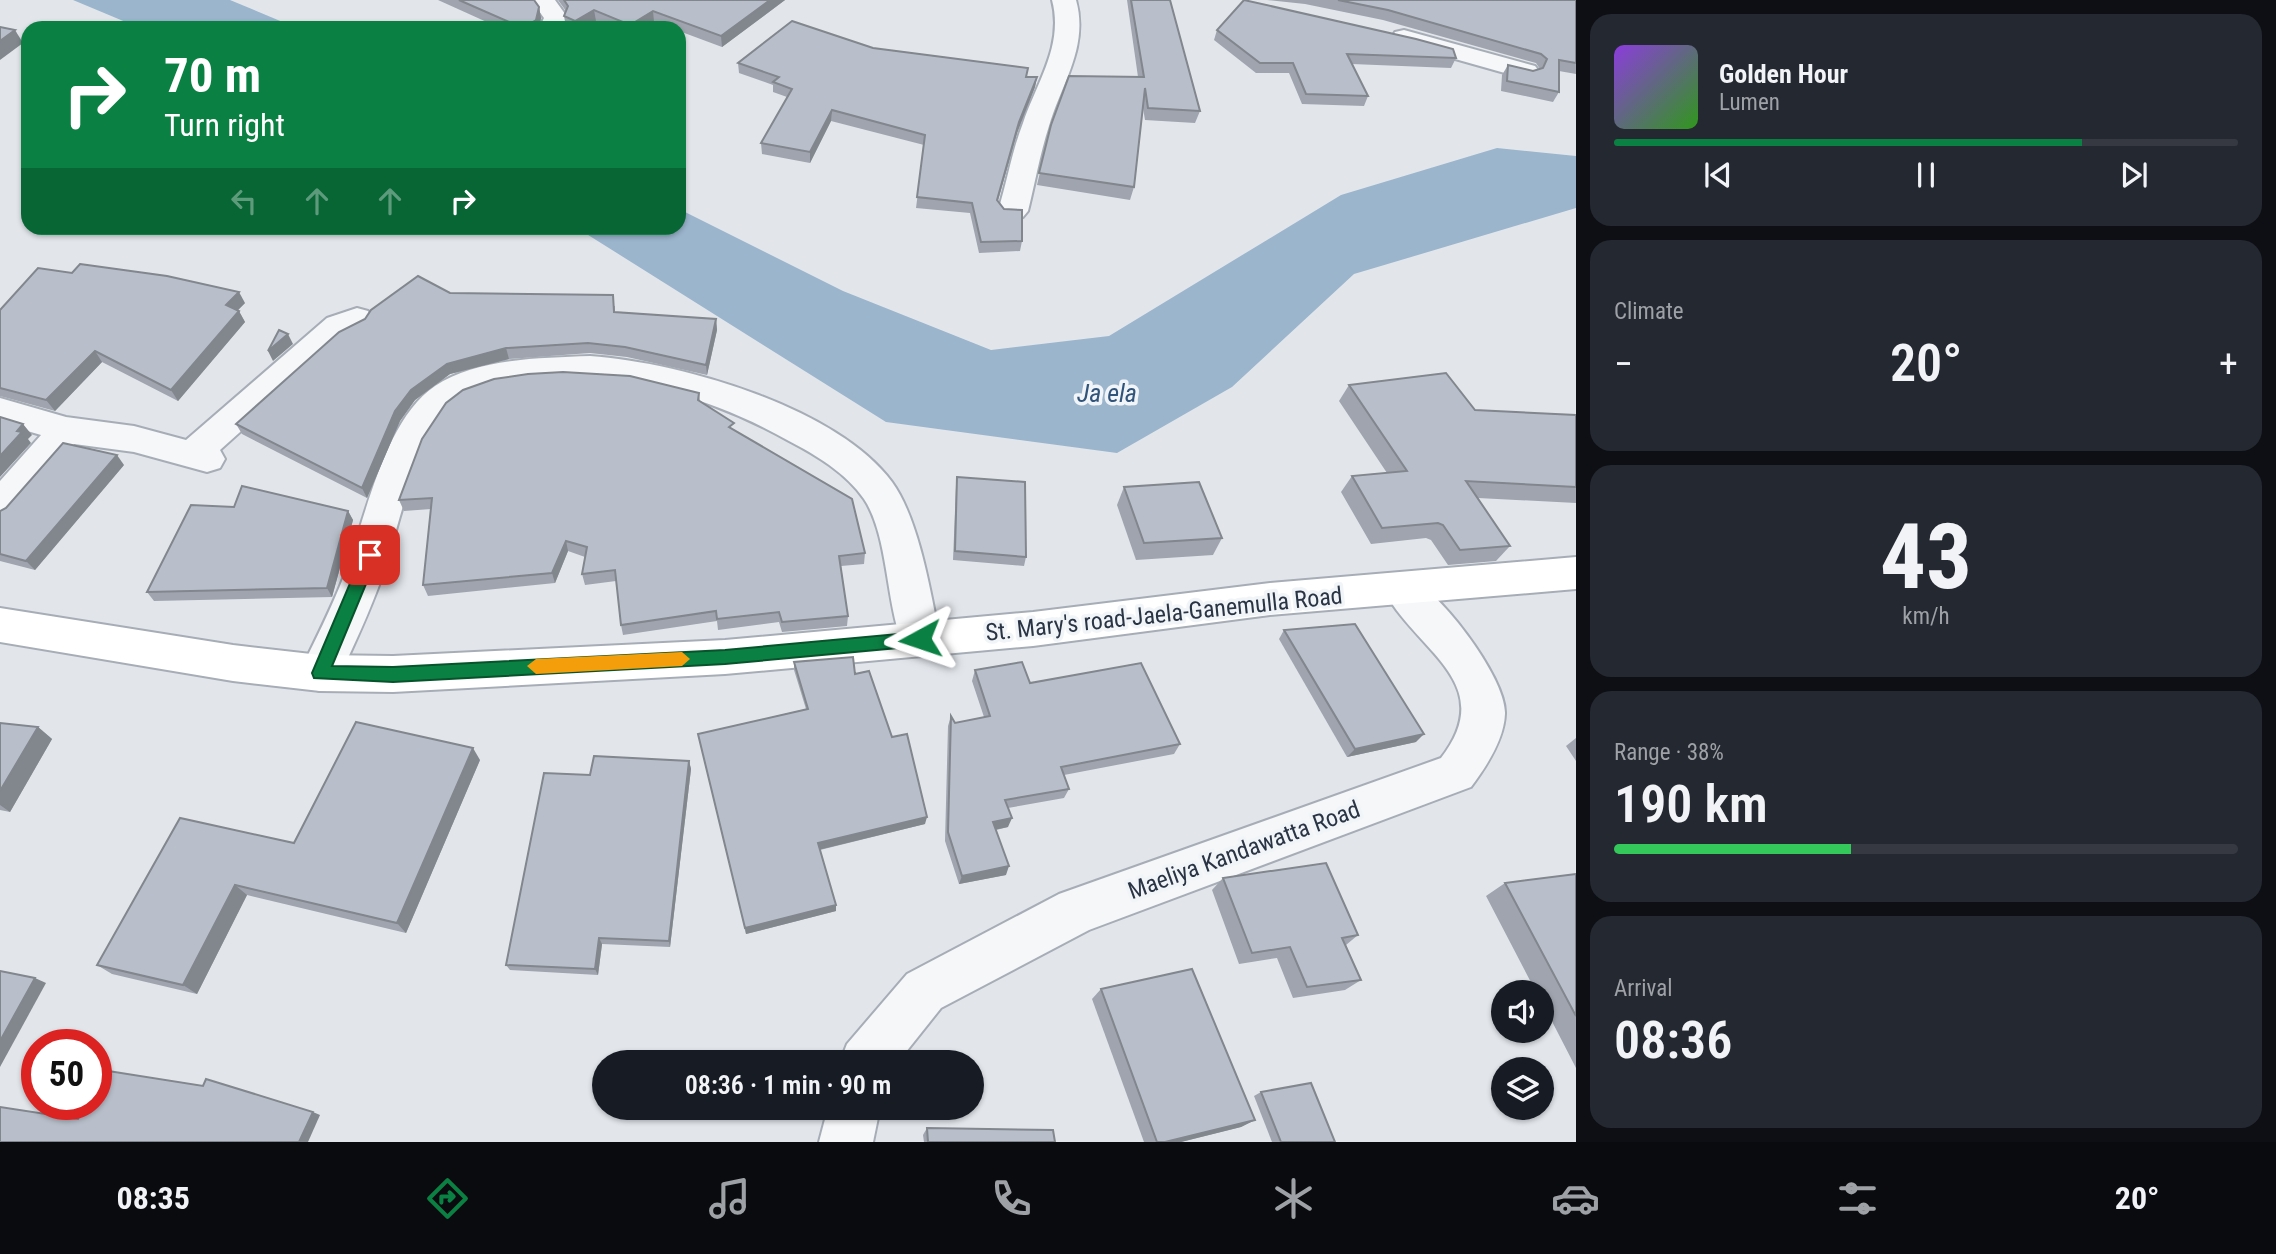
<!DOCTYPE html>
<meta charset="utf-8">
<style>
:root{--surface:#171b24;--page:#242831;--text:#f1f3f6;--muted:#9ea1a6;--line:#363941;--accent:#0b8043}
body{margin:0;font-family:"Roboto Condensed",sans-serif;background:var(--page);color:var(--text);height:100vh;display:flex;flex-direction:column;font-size:26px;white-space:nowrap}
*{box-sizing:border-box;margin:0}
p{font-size:23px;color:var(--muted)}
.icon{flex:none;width:38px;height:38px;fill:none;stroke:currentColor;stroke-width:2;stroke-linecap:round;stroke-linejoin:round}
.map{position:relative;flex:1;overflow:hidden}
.details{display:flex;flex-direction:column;gap:14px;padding:14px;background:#0d0f14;width:700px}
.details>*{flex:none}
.top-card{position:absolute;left:21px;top:21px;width:665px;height:214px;border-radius:21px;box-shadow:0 2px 5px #0004;background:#0b8043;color:#fff;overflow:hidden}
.controls{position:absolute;left:1491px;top:980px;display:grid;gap:14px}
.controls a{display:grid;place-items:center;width:63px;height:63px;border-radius:50%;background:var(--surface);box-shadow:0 2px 5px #0004;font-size:35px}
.speed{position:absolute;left:21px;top:1029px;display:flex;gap:14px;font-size:35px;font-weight:700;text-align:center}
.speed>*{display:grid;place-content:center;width:91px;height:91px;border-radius:50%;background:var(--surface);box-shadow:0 2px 5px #0004;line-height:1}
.speed .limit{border:10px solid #d22;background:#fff;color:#111}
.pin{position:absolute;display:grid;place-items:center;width:60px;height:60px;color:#fff;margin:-30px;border-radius:14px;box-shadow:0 4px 10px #0006}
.me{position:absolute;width:77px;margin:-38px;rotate:265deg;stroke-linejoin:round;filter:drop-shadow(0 0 5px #0008)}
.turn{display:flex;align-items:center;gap:24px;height:147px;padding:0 28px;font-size:32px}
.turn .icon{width:91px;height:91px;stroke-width:2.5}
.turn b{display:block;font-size:49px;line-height:60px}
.lanes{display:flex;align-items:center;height:66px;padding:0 28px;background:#0003;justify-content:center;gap:35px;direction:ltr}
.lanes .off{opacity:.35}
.big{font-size:52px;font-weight:600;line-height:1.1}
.details .tile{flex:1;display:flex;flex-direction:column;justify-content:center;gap:10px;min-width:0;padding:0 24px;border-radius:21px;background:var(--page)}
.details .dial{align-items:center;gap:0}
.dial b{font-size:91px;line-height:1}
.song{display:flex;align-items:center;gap:21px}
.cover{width:84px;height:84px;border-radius:10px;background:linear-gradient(135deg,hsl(270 70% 55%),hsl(110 70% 35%))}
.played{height:7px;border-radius:4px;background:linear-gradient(90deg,var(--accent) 75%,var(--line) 75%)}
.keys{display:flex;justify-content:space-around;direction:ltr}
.heat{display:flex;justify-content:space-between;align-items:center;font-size:38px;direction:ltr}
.charge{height:10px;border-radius:5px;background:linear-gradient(90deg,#34c759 38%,var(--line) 0)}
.trip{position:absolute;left:592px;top:1050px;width:392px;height:70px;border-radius:35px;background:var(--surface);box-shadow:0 2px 5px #0004;font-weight:600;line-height:70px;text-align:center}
.tabs{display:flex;height:112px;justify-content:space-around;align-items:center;background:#090b0e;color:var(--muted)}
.tabs .icon{width:49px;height:49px}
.tabs .selected{color:var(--accent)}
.tabs b{font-size:32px;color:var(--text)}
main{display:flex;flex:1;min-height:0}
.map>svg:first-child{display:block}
</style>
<main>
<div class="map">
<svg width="1576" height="1142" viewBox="0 0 1576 1142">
<rect width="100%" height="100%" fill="#e2e6eb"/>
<g fill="#9bb5cd">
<polygon points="73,0 230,0 297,28 140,28"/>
<polygon points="1497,148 1576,156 1576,208 1354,274 1232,387 1117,453 886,422 577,228 679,228 679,209 843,291 991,350 1109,336 1341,195"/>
</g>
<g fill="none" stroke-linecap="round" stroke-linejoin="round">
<g stroke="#a7adb6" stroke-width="4">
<g id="street">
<polygon points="531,0 555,0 568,18 563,28 539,28 544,18"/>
<path d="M1052,0H1076C1089,46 1062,83 1049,126C1040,154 1035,183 1028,211L1023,217L1013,220L1003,217L998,211C1007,182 1012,151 1023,123C1037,82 1064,45 1052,0Z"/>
<polygon points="1404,30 1535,66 1539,71 1535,76 1526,79 1395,42 1392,37 1395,32"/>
<polygon points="357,308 368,311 373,319 368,327 349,334 220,450 225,459 220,468 207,472 134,452 74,444 13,516 0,520 0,481 41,435 0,423 0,398 66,417 134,426 186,440 327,318"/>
<path d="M590,356C679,362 837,407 892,482C919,519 931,594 940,639L934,651L920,656L906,651C885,610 890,538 864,499C846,473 816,455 789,441C707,395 625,373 531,383C502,386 468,390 448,413C410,456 401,521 383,574C370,612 352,649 335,686L320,691L305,686L299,673C315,641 331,609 344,576C365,521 383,421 435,386C477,358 540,358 590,356Z"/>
<path d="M1403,574C1436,585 1507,678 1505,714C1504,740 1486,767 1471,787L1089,930L941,1008L898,1062H840L847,1044L907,974L1059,894L1441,758C1500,682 1415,651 1384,590L1389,579Z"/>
<polygon points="828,1108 880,1108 873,1142 819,1142"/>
</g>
</g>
<g stroke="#a7adb6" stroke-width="4">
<polygon id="secondary" points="1576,557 1576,589 1270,615 1033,646 725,674 393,692 320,691 233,681 0,642 0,608 233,645 320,655 393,656 725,640 1033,612 1270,583"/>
</g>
<use href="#street" fill="#f5f7f9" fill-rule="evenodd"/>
<use href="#secondary" fill="#fff" fill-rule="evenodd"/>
</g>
<g fill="#9fa4ae">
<polygon points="438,0 534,0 539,7 541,18 539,28 500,28"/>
<polygon points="558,0 785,0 722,47 679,31 679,28 671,28 654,22 644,28 612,28 596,21 584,28 568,28 566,27 564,16 566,11"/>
<polygon points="1127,0 1170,0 1200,111 1195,123 1145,120 1143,108 1134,187 1130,200 1037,185 1051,125 1138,77"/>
<polygon points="1267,0 1576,0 1576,74 1559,71 1559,92 1553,102 1501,91 1502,75 1508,65 1533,71 1540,69 1536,63 1383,20 1305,4"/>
<polygon points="1217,30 1456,58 1451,68 1352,64 1368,96 1364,106 1302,104 1289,73 1256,73 1214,40"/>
<polygon points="873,48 1027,77 1037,77 1035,87 1017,133 998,201 1022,241 1020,251 979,253 970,213 916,208 924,145 831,121 810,163 762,154 761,143 787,97 773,92 773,85 739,73 738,63"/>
<polygon points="450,293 615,306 615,312 716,319 717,330 707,375 627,357 590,353 509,359 450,374 415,400 400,421 367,498 242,434 236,424 365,319"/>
<polygon points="245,303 238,310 245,322 178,401 102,362 55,411 0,396 0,310"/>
<polygon points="1349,385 1475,410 1576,415 1576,503 1478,498 1510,546 1496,561 1448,565 1431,540 1426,538 1371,544 1341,492 1352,476 1387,473 1339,401"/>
<polygon points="699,393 700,402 734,430 865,553 864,564 841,566 848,616 847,626 782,632 779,622 718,630 717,621 623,635 621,625 616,581 585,585 582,574 585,557 568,551 555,583 428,596 423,585 431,509 404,511 399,500"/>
<polygon points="124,465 35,570 0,561 0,511"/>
<polygon points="957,477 1026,557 1024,566 953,560 956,486"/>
<polygon points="1124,487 1222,538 1213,555 1136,560 1117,505"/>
<polygon points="234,507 348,511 353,520 332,597 154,601 147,592"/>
<polygon points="1284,630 1416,742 1347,757 1279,639"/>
<polygon points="794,662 855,674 892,737 925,824 820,850 836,905 836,911 746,934 698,734 806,709 794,670"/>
<polygon points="975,670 1030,683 1180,744 1174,754 1064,775 1069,789 1064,798 1008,808 1008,827 996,830 1006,875 959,884 945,841 948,726 951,716 955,723 984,717 972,681"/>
<polygon points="0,723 38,727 52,739 10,812 0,810"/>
<polygon points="1576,738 1576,761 1566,746"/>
<polygon points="480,760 406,933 247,895 197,994 112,974 97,965 294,843"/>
<polygon points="689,761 691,769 670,947 602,944 598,975 510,970 506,965 590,775"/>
<polygon points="1576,874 1576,1068 1542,1002 1542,992 1536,992 1486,896 1505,883"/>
<polygon points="1223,878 1358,935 1346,945 1361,980 1345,990 1293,998 1277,958 1239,964 1212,890"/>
<polygon points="1101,989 1255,1120 1241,1127 1181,1142 1144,1142 1092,999"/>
<polygon points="1261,1092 1335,1142 1272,1142 1254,1096"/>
<polygon points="927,1128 1055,1142 924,1142 923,1135"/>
</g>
<g fill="#82868d">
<polygon points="770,0 785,0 722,47 721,36"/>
<polygon points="539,7 541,18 539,28 523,28"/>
<polygon points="594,10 596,21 584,28 576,28 575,21"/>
<polygon points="653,11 654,22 644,28 630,28 630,25"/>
<polygon points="15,30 23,43 0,60 0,41"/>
<polygon points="1037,77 1035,87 1017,133 995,210 1019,122"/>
<polygon points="832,110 831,121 810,163 810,152"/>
<polygon points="239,292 245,303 232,316 226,305"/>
<polygon points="239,311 245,322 178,401 171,390"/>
<polygon points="716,319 717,330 707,375 706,365"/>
<polygon points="288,334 293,344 273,361 268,351"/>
<polygon points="506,348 509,359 450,374 415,400 400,421 367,498 362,488 395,411 411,390 447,364"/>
<polygon points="95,351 102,362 55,411 46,400"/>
<polygon points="23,424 32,435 28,439 31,443 0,477 0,456 17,431"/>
<polygon points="117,455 124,465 35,570 26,561"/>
<polygon points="348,511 353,520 332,597 327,588"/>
<polygon points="566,541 568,551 555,583 552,573"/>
<polygon points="38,727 52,739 10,812 0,805 0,791"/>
<polygon points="1424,734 1416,742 1347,757 1355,749"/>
<polygon points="473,748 480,760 406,933 397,923"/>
<polygon points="689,761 691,769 670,947 669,941"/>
<polygon points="927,817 925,824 818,850 818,843"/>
<polygon points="1012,818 1008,827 989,831 993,822"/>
<polygon points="1009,866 1006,875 959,884 962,876"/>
<polygon points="235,885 247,895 197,994 183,985"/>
<polygon points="836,905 836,911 746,934 745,928"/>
<polygon points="599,938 602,944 598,975 595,969"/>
<polygon points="35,978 46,983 0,1067 0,1041"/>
<polygon points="313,1112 320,1115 308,1142 299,1142"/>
<polygon points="1255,1120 1241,1127 1181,1142 1165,1142"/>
</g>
<g fill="#b9bfca" stroke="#82868d" stroke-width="2">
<polygon points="459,0 534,0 539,7 536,20 523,28"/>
<polygon points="564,0 770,0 721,36 653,11 630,25 594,10 575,21 564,16 568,6"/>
<polygon points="1131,0 1170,0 1200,111 1148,108 1145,88 1134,187 1039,173 1051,125 1069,76 1144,77"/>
<polygon points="1244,0 1416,39 1453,49 1456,58 1347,54 1368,96 1306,94 1293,63 1260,63 1217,30"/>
<polygon points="1338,0 1576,0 1576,63 1559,60 1559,92 1507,81 1508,65 1533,71 1543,68 1547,59 1541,54 1388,10"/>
<polygon points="792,21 873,48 1028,68 1026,77 1037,77 1019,122 997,200 1004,209 1022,210 1022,241 981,242 972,203 917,197 925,135 832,110 810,152 761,143 792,89 773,82 779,77 738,63"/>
<polygon points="0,27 15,30 0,41"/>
<polygon points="80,264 167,276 239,292 226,305 239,311 171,390 95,351 46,400 0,388 0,310 38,268 72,273"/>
<polygon points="418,276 450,293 613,295 614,312 716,319 706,365 625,347 588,343 506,348 447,364 411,390 395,411 362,488 236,424 339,332 365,319 371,310"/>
<polygon points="279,330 288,334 268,351"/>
<polygon points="563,372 630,376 699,393 698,400 734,423 729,427 852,499 865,553 839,556 848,616 782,622 779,612 717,619 716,611 621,625 615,570 582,574 587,547 566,541 552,573 423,585 432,498 399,500 422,439 446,403 463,390 494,379 528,374"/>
<polygon points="1446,373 1475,410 1576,415 1576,487 1466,481 1510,546 1460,550 1443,525 1438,523 1382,528 1352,476 1407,471 1349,385"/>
<polygon points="0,417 23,424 17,431 22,432 0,456"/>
<polygon points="63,443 117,455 26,561 0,554 0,511 6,508"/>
<polygon points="957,477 1025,482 1026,557 955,551"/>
<polygon points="1199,482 1222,538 1144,543 1124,487"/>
<polygon points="242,486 348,511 327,588 147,592 191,505 234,507"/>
<polygon points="1355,624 1424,734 1355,749 1284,630"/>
<polygon points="853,657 855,674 869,671 892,737 907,734 927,817 818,843 836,905 745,928 698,734 808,709 794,662"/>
<polygon points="1022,662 1030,683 1141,663 1180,744 1061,767 1069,789 1005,800 1012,818 993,822 1009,866 962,876 948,832 951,716 955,723 990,716 975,670"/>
<polygon points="356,722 473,748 397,923 235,885 183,985 97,965 180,818 294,843"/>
<polygon points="0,723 38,727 0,791"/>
<polygon points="594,756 689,761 669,941 599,938 595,969 506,965 544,773 590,775"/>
<polygon points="1326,863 1358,935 1342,938 1361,980 1307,987 1290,947 1252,953 1223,878"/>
<polygon points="1576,874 1576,1016 1505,883"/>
<polygon points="1192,969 1255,1120 1165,1142 1157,1142 1101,989"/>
<polygon points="0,971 35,978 0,1041"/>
<polygon points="102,1070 203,1086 206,1079 313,1112 299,1142 0,1142 0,1107 78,1119 85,1104 96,1104 96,1081"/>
<polygon points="1311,1083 1335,1142 1281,1142 1261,1092"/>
<polygon points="927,1128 1053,1130 1055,1142 928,1142"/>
</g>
<polygon fill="#0b8043" stroke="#07532c" stroke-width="2" points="370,548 378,555 332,666 393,667 725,650 920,632 928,639 920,646 725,664 393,682 314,678 312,673 362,555"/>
<polygon fill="#f59e0b" points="682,652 690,659 682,666 536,674 527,666 536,659"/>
<g text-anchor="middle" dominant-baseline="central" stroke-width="7" stroke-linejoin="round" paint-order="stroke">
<g font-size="24" fill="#293445" stroke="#f2f5f8">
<text transform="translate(1164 614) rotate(-6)">St. Mary's road-Jaela-Ganemulla Road</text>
<text transform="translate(1244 850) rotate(-20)">Maeliya Kandawatta Road</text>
</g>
<g font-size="26" font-style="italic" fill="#30547b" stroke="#f2f5f8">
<text x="1107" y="393">Ja ela</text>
</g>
</g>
</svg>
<div class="controls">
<a><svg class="icon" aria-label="sound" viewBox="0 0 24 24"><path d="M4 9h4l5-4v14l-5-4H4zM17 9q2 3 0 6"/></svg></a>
<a><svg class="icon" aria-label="layers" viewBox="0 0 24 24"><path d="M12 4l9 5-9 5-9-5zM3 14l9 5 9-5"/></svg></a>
</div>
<div class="speed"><div class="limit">50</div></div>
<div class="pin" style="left:370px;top:555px;background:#d93025"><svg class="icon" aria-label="arrive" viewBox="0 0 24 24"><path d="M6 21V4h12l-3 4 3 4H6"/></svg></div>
<svg class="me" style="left:920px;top:639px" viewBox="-20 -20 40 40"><path d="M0-17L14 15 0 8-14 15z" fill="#0b8043" stroke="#fff" stroke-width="4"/></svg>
<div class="trip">08:36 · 1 min · 90 m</div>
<div class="top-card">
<div class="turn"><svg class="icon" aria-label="right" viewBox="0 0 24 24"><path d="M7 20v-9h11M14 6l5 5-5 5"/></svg><div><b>70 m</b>Turn right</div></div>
<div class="lanes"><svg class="icon off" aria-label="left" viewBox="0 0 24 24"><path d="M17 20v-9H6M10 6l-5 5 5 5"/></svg><svg class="icon off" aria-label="ahead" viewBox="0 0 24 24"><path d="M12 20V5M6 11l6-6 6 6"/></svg><svg class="icon off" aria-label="ahead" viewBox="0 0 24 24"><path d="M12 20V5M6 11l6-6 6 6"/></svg><svg class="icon" aria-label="right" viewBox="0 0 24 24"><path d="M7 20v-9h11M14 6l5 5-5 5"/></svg></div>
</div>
</div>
<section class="details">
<div class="tile">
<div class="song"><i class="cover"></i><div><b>Golden Hour</b><p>Lumen</p></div></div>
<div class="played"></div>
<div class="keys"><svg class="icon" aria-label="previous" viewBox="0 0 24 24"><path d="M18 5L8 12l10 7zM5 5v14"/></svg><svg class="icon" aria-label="pause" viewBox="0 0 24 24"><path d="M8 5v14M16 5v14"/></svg><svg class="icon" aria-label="next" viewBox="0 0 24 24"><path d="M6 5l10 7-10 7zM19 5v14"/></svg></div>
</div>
<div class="tile"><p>Climate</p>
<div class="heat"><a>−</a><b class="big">20°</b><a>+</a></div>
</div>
<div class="tile dial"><b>43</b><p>km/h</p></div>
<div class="tile"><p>Range · 38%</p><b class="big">190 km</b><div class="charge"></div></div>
<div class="tile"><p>Arrival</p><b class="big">08:36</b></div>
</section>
</main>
<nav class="tabs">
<b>08:35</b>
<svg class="icon selected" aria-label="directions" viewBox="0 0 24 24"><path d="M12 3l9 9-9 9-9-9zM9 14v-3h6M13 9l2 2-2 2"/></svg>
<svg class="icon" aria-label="music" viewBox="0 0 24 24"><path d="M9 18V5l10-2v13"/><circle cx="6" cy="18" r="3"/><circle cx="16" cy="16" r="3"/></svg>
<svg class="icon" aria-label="phone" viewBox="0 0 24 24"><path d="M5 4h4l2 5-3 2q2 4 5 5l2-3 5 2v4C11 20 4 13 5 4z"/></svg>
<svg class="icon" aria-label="climate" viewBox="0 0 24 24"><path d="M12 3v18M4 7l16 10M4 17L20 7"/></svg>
<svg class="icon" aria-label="car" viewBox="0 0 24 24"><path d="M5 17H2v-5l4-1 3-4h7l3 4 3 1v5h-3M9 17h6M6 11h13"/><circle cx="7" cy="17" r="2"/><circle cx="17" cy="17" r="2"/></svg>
<svg class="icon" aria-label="filters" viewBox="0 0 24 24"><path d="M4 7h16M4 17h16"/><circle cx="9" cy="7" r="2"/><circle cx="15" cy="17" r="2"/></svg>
<b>20°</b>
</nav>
